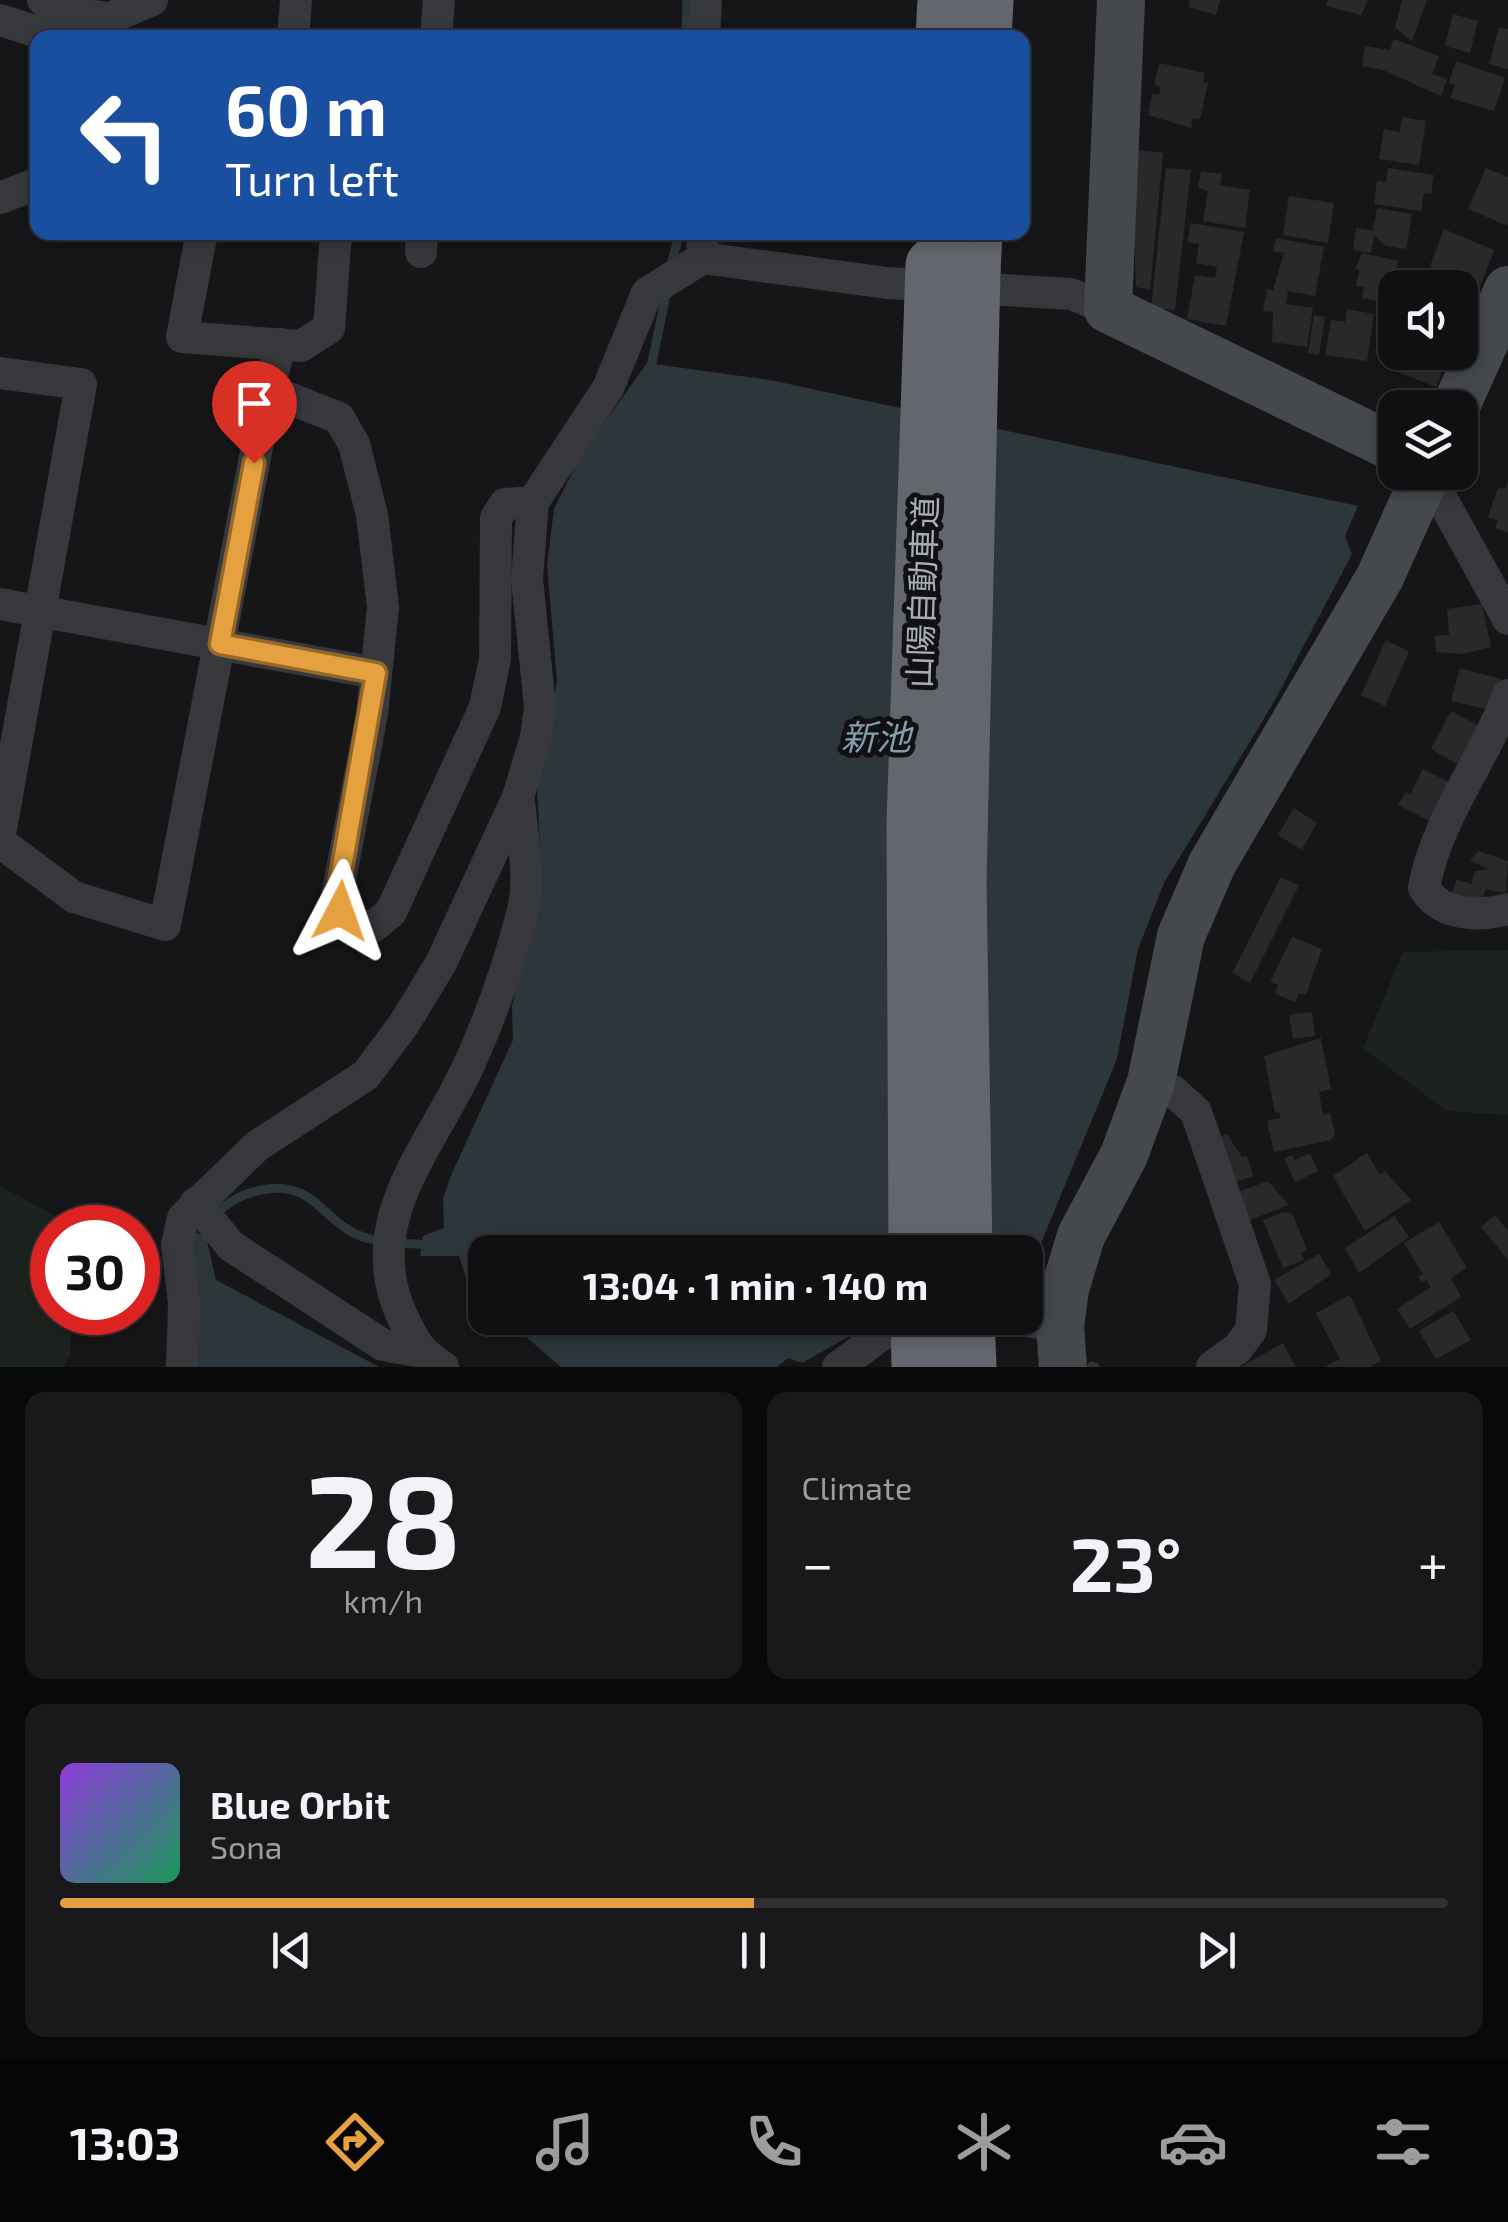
<!DOCTYPE html>
<meta charset="utf-8">
<style>
:root{--surface:#101012;--page:#19191b;--text:#f1f3f6;--muted:#9c9d9f;--line:#303032;--accent:#e5a040}
body{margin:0;font-family:"Exo 2","Noto Sans JP",sans-serif;background:var(--page);color:var(--text);height:100vh;display:flex;flex-direction:column;font-size:38px;white-space:nowrap}
*{box-sizing:border-box;margin:0}
p{font-size:32px;color:var(--muted)}
.icon{flex:none;width:55px;height:55px;fill:none;stroke:currentColor;stroke-width:2;stroke-linecap:round;stroke-linejoin:round}
.map{position:relative;height:1367px;overflow:hidden}
.drawer{display:flex;flex-direction:column;gap:25px;padding:25px;background:#09090a;flex:1}
.drawer>*{flex:none}
.hud{position:absolute;left:30px;top:30px;width:1000px;height:210px;border-radius:20px;box-shadow:0 5px 15px #0003,0 0 0 2px var(--line);background:#1a4fa0;color:#fff;overflow:hidden}
.tools{position:absolute;left:1378px;top:270px;display:grid;gap:20px}
.tools a{display:grid;place-items:center;width:100px;height:100px;border-radius:20px;background:var(--surface);box-shadow:0 5px 15px #0003,0 0 0 2px var(--line);font-size:50px}
.speed{position:absolute;left:30px;top:1205px;display:flex;gap:20px;font-size:50px;font-weight:700;text-align:center}
.speed>*{display:grid;place-content:center;width:130px;height:130px;border-radius:50%;background:var(--surface);box-shadow:0 5px 15px #0003,0 0 0 2px var(--line);line-height:1}
.speed .limit{border:15px solid #d22;background:#fff;color:#111}
.pin{position:absolute;display:grid;place-items:center;width:85px;height:85px;color:#fff;margin:-102px -42px;border-radius:50% 50% 50% 0;rotate:-45deg;box-shadow:0 0 10px #0007}
.pin .icon{rotate:45deg}
.me{position:absolute;width:110px;margin:-55px;rotate:4deg;stroke-linejoin:round;filter:drop-shadow(0 0 8px #0008)}
.turn{display:flex;align-items:center;gap:35px;height:210px;padding:0 30px;font-size:45px}
.turn .icon{width:130px;height:130px;stroke-width:2.5}
.turn b{display:block;font-size:70px;line-height:85px}
.big{font-size:75px;font-weight:700;line-height:1.1}
.drawer .tile{flex:1;display:flex;flex-direction:column;justify-content:center;gap:15px;min-width:0;padding:0 35px;border-radius:20px;background:var(--page)}
.drawer .dial{align-items:center;gap:0}
.dial b{font-size:130px;line-height:1}
.song{display:flex;align-items:center;gap:30px}
.cover{width:120px;height:120px;border-radius:15px;background:linear-gradient(135deg,hsl(270 70% 55%),hsl(150 70% 35%))}
.played{height:10px;border-radius:5px;background:linear-gradient(90deg,var(--accent) 50%,var(--line) 50%)}
.keys{display:flex;justify-content:space-around;direction:ltr}
.heat{display:flex;justify-content:space-between;align-items:center;font-size:55px;direction:ltr}
.drawer .tiles{flex:1;display:grid;gap:25px;grid-template-columns:1fr 1fr}
.tile:last-child{grid-column:span 2}
.trip{position:absolute;left:468px;top:1235px;width:575px;height:100px;border-radius:20px;background:var(--surface);box-shadow:0 5px 15px #0003,0 0 0 2px var(--line);font-weight:700;line-height:100px;text-align:center}
.tab-bar{display:flex;height:160px;justify-content:space-around;align-items:center;background:#060607;color:var(--muted)}
.tab-bar .icon{width:70px;height:70px}
.tab-bar .active{color:var(--accent)}
.tab-bar b{font-size:45px;color:var(--text)}
.map>svg:first-child{display:block}
</style>
<div class="map">
<svg width="1508" height="1367" viewBox="0 0 1508 1367">
<rect width="100%" height="100%" fill="#161618"/>
<g fill="#1c221d">
<polygon points="1508,950 1508,1115 1447,1111 1363,1048 1403,952"/>
<polygon points="0,1186 74,1226 52,1228 52,1312 72,1313 70,1355 63,1367 0,1367"/>
</g>
<g fill="#2d363b">
<polygon points="647,363 770,380 1358,506 1345,536 1352,554 1274,702 1164,883 1138,949 1117,1059 1025,1282 1025,1252 485,1252 485,1304 469,1287 459,1256 420,1256 423,1236 444,1228 443,1198 452,1173 513,1040 512,1006 542,877 537,789 557,681 547,565 554,509 580,457"/>
<polygon points="188,1229 206,1237 216,1280 379,1367 192,1367"/>
<polygon points="504,1318 882,1318 802,1363 788,1358 777,1367 561,1367"/>
</g>
<g fill="none" stroke-linecap="round" stroke-linejoin="round">
<g stroke="#2d363b" stroke-width="9">
<polyline points="686,38 687,0"/>
<polyline points="670,269 680,232"/>
<polyline points="650,372 667,290"/>
<path d="M215,1215C237,1192 280,1178 309,1198C329,1212 342,1232 367,1238C387,1244 410,1243 431,1245"/>
<polyline points="1092,1366 1095,1367"/>
</g>
</g>
<g fill="#29292b">
<polygon points="1190,0 1220,0 1216,15 1188,7"/>
<polygon points="1328,0 1368,0 1361,15 1326,6"/>
<polygon points="1402,0 1427,0 1412,41 1395,28"/>
<polygon points="1453,14 1478,21 1470,53 1445,46"/>
<polygon points="1499,27 1508,29 1508,69 1489,64"/>
<polygon points="1394,39 1439,56 1432,74 1447,79 1441,96 1383,70 1362,66 1365,46 1390,50"/>
<polygon points="1456,61 1505,78 1494,111 1450,98 1455,85 1449,83"/>
<polygon points="1159,63 1205,73 1203,82 1208,83 1200,119 1193,118 1191,128 1148,115 1152,94 1159,95 1161,87 1154,85"/>
<polygon points="1402,117 1426,121 1419,165 1379,159 1384,129 1400,132"/>
<polygon points="1138,150 1163,153 1150,290 1136,287 1133,206"/>
<polygon points="1166,168 1191,170 1175,310 1151,308"/>
<polygon points="1388,168 1434,175 1431,194 1424,193 1421,211 1374,204 1377,181 1386,182"/>
<polygon points="1486,168 1508,177 1508,226 1468,209"/>
<polygon points="1201,171 1222,174 1220,185 1250,190 1245,228 1203,221 1208,191 1198,188"/>
<polygon points="1289,196 1334,203 1328,243 1283,235"/>
<polygon points="1377,208 1412,214 1406,249 1386,246 1374,236 1371,253 1353,250 1356,228 1373,231"/>
<polygon points="1191,223 1244,232 1226,326 1187,319 1195,275 1215,278 1217,267 1196,263 1199,244 1187,242"/>
<polygon points="1444,229 1494,250 1480,286 1430,266"/>
<polygon points="1276,238 1324,247 1315,296 1288,291 1286,304 1313,308 1307,347 1272,342 1273,312 1263,311 1267,289 1273,290 1284,253 1273,251"/>
<polygon points="1362,253 1398,261 1387,303 1362,298 1364,287 1356,286 1359,270 1355,269"/>
<polygon points="1431,269 1479,289 1467,317 1460,314 1460,288 1423,288"/>
<polygon points="1347,309 1374,314 1367,361 1325,355 1331,320 1345,322"/>
<polygon points="1314,315 1325,317 1319,355 1308,353"/>
<polygon points="1395,342 1395,352 1429,352 1447,360 1436,387 1385,367"/>
<polygon points="1508,481 1508,533 1495,528 1498,521 1488,517 1498,488 1505,489"/>
<polygon points="1482,604 1491,647 1463,654 1436,652 1435,636 1449,635 1447,609"/>
<polygon points="1386,640 1409,652 1385,706 1361,695"/>
<polygon points="1460,668 1501,679 1491,710 1451,701"/>
<polygon points="1451,711 1479,726 1459,765 1431,749"/>
<polygon points="1423,769 1449,782 1431,822 1398,805 1406,792 1410,795"/>
<polygon points="1294,808 1317,823 1302,850 1278,835"/>
<polygon points="1478,851 1508,861 1506,893 1486,889 1480,904 1450,898 1457,879 1471,884 1475,871 1489,869 1470,861"/>
<polygon points="1281,877 1299,885 1250,983 1232,973"/>
<polygon points="1292,937 1322,949 1306,995 1299,993 1295,1002 1275,994 1278,985 1270,982"/>
<polygon points="1312,1012 1315,1036 1293,1039 1289,1015"/>
<polygon points="1321,1038 1331,1089 1319,1092 1323,1115 1330,1113 1335,1134 1331,1140 1274,1152 1267,1121 1280,1118 1279,1112 1275,1113 1264,1056"/>
<polygon points="1227,1134 1242,1157 1247,1156 1253,1176 1231,1184 1215,1138"/>
<polygon points="1310,1153 1318,1171 1295,1182 1284,1158 1292,1155 1295,1160"/>
<polygon points="1367,1153 1380,1175 1385,1171 1411,1200 1365,1231 1333,1176"/>
<polygon points="1268,1181 1289,1205 1245,1222 1235,1193"/>
<polygon points="1284,1212 1292,1213 1307,1250 1301,1253 1304,1260 1283,1268 1263,1220"/>
<polygon points="1495,1215 1508,1231 1508,1260 1481,1227"/>
<polygon points="1394,1216 1409,1237 1359,1273 1345,1248"/>
<polygon points="1439,1222 1467,1268 1451,1278 1461,1297 1410,1329 1397,1309 1431,1287 1426,1280 1422,1283 1418,1277 1423,1274 1404,1243"/>
<polygon points="1319,1254 1331,1274 1289,1304 1274,1280"/>
<polygon points="1350,1295 1381,1361 1370,1367 1324,1367 1340,1359 1316,1313"/>
<polygon points="1453,1311 1471,1340 1436,1359 1419,1331"/>
<polygon points="1283,1343 1296,1367 1240,1367"/>
</g>
<g fill="none" stroke-linecap="round" stroke-linejoin="round">
<g stroke="#37383c" stroke-width="32">
<polyline points="43,0 63,13 101,17"/>
<polyline points="0,20 44,34 89,35 110,18 152,0"/>
<polyline points="293,38 296,0"/>
<polyline points="436,38 439,0"/>
<polyline points="704,38 706,0"/>
<polyline points="0,198 38,183"/>
<polyline points="202,232 182,337 301,346 329,328 336,232"/>
<polyline points="421,252 422,232"/>
<polyline points="703,258 887,283 1071,294 1108,309"/>
<polyline points="0,373 81,384 0,834"/>
<polyline points="268,390 339,418 354,444 372,515 383,607 372,714 338,890 341,911 354,925 373,927 391,912 485,707 495,659 496,518 505,504 533,502"/>
<polyline points="1427,472 1508,619"/>
<polyline points="0,604 376,673"/>
<path d="M1508,695C1484,761 1436,819 1424,888C1441,916 1478,917 1508,909"/>
<polyline points="0,842 74,897 165,925 268,390 281,344"/>
<polyline points="1151,1082 1173,1091 1196,1112 1255,1284 1251,1330 1238,1348 1212,1367"/>
<polyline points="196,1203 231,1246 383,1345 418,1351"/>
<polyline points="1006,1318 1060,1326"/>
<polyline points="182,1367 184,1303 177,1245 183,1218 257,1146 366,1075 404,1024 441,963 518,797 536,737 540,707 527,579 533,502 608,388 647,293 703,258 702,232"/>
<path d="M443,1367C418,1350 415,1343 402,1316C357,1218 436,1143 472,1058C492,1013 510,961 522,914C532,878 522,837 519,801"/>
<polyline points="838,1367 888,1330 932,1319"/>
</g>
<g stroke="#45484c" stroke-width="48">
<polyline points="1121,0 1108,309 1395,448"/>
<polyline points="1455,408 1508,290"/>
<polyline points="1063,1367 1060,1326 1065,1289 1081,1236 1124,1155 1151,1082 1181,936 1212,864 1380,577 1427,472"/>
</g>
<g stroke="#63676d" stroke-width="55">
<polyline points="943,38 945,0"/>
<polyline points="984,38 986,0"/>
<polyline points="973,270 975,232"/>
<polyline points="967,1318 969,1367"/>
</g>
<g stroke="#63676d" stroke-width="55">
<polyline points="916,1252 914,823 933,265"/>
<polyline points="965,1252 959,882 973,270"/>
<polyline points="918,1318 919,1367"/>
</g>
</g>
<g fill="none" stroke-linecap="round" stroke-linejoin="round">
<g stroke="#95682a" stroke-width="25">
<polyline id="route" points="254,463 220,644 376,673 338,890 340,911"/>
</g>
<use href="#route" stroke="#e5a040" stroke-width="18"/>
</g>
<g text-anchor="middle" dominant-baseline="central" stroke-width="10" stroke-linejoin="round" paint-order="stroke">
<g font-size="32" fill="#a9aeb7" stroke="#111113">
<text transform="translate(921 592) rotate(-88)">山陽自動車道</text>
</g>
<g font-size="35" font-style="italic" fill="#829eaf" stroke="#111113">
<text x="876" y="736">新池</text>
</g>
</g>
</svg>
<div class="tools">
<a><svg class="icon" aria-label="sound" viewBox="0 0 24 24"><path d="M4 9h4l5-4v14l-5-4H4zM17 9q2 3 0 6"/></svg></a>
<a><svg class="icon" aria-label="layers" viewBox="0 0 24 24"><path d="M12 4l9 5-9 5-9-5zM3 14l9 5 9-5"/></svg></a>
</div>
<div class="speed"><div class="limit">30</div></div>
<div class="pin" style="left:254px;top:463px;background:#d93025"><svg class="icon" aria-label="arrive" viewBox="0 0 24 24"><path d="M6 21V4h12l-3 4 3 4H6"/></svg></div>
<svg class="me" style="left:340px;top:911px" viewBox="-20 -20 40 40"><path d="M0-17L14 15 0 8-14 15z" fill="#e5a040" stroke="#fff" stroke-width="4"/></svg>
<div class="trip">13:04 · 1 min · 140 m</div>
<div class="hud">
<div class="turn"><svg class="icon" aria-label="left" viewBox="0 0 24 24"><path d="M17 20v-9H6M10 6l-5 5 5 5"/></svg><div><b>60 m</b>Turn left</div></div>
</div>
</div>
<section class="drawer">
<div class="tiles">
<div class="tile dial"><b>28</b><p>km/h</p></div>
<div class="tile"><p>Climate</p>
<div class="heat"><a>−</a><b class="big">23°</b><a>+</a></div>
</div>
<div class="tile">
<div class="song"><i class="cover"></i><div><b>Blue Orbit</b><p>Sona</p></div></div>
<div class="played"></div>
<div class="keys"><svg class="icon" aria-label="previous" viewBox="0 0 24 24"><path d="M18 5L8 12l10 7zM5 5v14"/></svg><svg class="icon" aria-label="pause" viewBox="0 0 24 24"><path d="M8 5v14M16 5v14"/></svg><svg class="icon" aria-label="next" viewBox="0 0 24 24"><path d="M6 5l10 7-10 7zM19 5v14"/></svg></div>
</div>
</div>
</section>
<nav class="tab-bar">
<b>13:03</b>
<svg class="icon active" aria-label="directions" viewBox="0 0 24 24"><path d="M12 3l9 9-9 9-9-9zM9 14v-3h6M13 9l2 2-2 2"/></svg>
<svg class="icon" aria-label="music" viewBox="0 0 24 24"><path d="M9 18V5l10-2v13"/><circle cx="6" cy="18" r="3"/><circle cx="16" cy="16" r="3"/></svg>
<svg class="icon" aria-label="phone" viewBox="0 0 24 24"><path d="M5 4h4l2 5-3 2q2 4 5 5l2-3 5 2v4C11 20 4 13 5 4z"/></svg>
<svg class="icon" aria-label="climate" viewBox="0 0 24 24"><path d="M12 3v18M4 7l16 10M4 17L20 7"/></svg>
<svg class="icon" aria-label="car" viewBox="0 0 24 24"><path d="M5 17H2v-5l4-1 3-4h7l3 4 3 1v5h-3M9 17h6M6 11h13"/><circle cx="7" cy="17" r="2"/><circle cx="17" cy="17" r="2"/></svg>
<svg class="icon" aria-label="filters" viewBox="0 0 24 24"><path d="M4 7h16M4 17h16"/><circle cx="9" cy="7" r="2"/><circle cx="15" cy="17" r="2"/></svg>
</nav>
